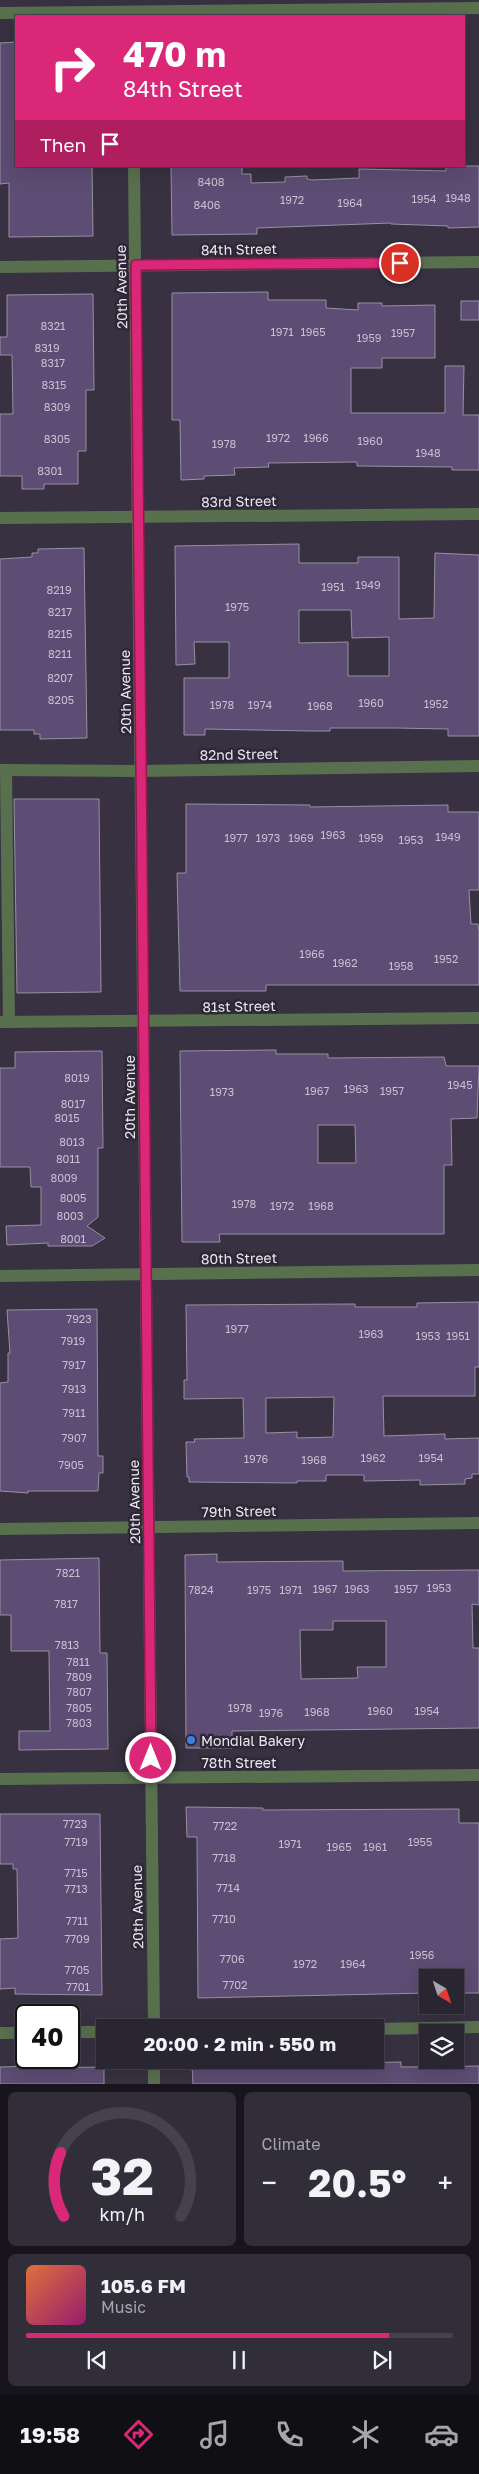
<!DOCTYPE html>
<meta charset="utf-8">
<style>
:root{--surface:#292531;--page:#312d39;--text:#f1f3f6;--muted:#a5a5ab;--line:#45424d;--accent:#db2777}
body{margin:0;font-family:"Golos Text",sans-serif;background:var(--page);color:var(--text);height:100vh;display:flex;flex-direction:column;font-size:19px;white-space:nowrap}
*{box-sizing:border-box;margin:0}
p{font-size:16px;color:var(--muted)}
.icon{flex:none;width:28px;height:28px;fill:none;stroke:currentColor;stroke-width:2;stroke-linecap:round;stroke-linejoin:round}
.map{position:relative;height:2084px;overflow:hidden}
.drawer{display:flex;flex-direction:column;gap:8px;padding:8px;background:#17141b;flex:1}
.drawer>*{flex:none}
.hud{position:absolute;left:15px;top:15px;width:450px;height:152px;border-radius:0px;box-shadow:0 5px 20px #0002,0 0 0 1px var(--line);background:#db2777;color:#fff;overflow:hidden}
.needle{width:32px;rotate:141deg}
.controls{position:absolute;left:419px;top:1969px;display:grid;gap:10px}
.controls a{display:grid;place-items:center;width:45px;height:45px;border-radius:0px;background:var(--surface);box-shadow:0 5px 20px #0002,0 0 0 1px var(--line);font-size:25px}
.speed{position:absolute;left:15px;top:2004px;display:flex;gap:10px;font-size:25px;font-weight:700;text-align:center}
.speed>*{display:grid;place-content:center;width:65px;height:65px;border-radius:50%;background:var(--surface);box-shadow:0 5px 20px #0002,0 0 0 1px var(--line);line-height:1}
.speed .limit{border:2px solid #111;border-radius:8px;background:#fff;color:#111}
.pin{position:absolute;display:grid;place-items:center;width:42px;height:42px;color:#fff;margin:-21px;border:2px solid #fff;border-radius:50%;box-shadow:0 1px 5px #0007}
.me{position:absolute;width:55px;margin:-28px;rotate:0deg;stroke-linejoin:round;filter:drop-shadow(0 0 4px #0008)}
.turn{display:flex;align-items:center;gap:18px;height:105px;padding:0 25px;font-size:22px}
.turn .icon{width:65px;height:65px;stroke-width:2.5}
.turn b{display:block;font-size:35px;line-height:42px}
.then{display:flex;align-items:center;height:48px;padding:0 25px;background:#0003;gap:10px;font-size:19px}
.big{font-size:38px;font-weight:700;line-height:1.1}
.drawer .tile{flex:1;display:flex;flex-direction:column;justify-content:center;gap:8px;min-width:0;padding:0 18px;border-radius:8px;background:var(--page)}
.drawer .dial{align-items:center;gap:0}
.dial svg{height:130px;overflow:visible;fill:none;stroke:var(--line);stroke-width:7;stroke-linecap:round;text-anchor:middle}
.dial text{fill:var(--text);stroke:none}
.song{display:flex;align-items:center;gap:15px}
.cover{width:60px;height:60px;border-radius:8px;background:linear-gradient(135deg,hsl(20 70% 55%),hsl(320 70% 35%))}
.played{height:5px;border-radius:2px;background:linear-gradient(90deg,var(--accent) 85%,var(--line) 85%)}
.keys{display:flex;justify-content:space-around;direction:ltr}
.heat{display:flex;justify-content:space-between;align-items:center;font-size:28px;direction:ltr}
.drawer .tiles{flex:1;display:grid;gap:8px;grid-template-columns:1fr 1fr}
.tile:last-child{grid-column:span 2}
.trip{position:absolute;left:96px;top:2019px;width:288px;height:50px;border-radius:0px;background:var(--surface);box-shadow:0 5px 20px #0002,0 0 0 1px var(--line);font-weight:700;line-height:50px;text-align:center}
.menu{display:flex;height:80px;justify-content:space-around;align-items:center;background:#100f14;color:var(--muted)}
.menu .icon{width:35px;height:35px}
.menu .selected{color:var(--accent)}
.menu b{font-size:22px;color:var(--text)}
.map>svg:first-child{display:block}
</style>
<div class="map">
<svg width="479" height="2084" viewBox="0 0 479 2084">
<rect width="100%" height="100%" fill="#373141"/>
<g fill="#5d4c73" stroke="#9890a3" fill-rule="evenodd">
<polygon points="16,42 16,166 92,166 93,236 9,237 9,183 0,184 0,43"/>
<polygon points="171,166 242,166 242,174 251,174 251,183 285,182 285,177 307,176 307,179 312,180 359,178 359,169 446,171 446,166 479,166 479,227 448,228 448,226 391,224 391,223 257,228 257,234 172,235"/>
<polygon points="268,292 268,300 326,300 326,308 358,310 358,303 382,303 382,306 435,305 435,358 382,358 382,368 351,368 351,413 445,413 445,366 464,366 463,415 479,415 479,470 452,470 452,467 357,466 357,462 268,463 269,467 234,468 235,475 204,476 204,479 181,480 180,420 172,420 172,293"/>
<polygon points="93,294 94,390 86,390 86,451 78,451 78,484 44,484 44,489 22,489 22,476 0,476 0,414 13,414 12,355 0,355 0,337 7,337 7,295"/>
<rect x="461" y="301" width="18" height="19"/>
<path d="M299,544V563H358V557H399V619L434,618L435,553L479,555V736H448V729L396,728H330V731H310L205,729V735H184V678H229V642H194L195,664L176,665L175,546ZM299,610H351L352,638L389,637V676H348V642L299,643Z"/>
<polygon points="84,548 87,738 40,739 40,734 34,734 34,730 0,730 0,559 32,557 32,553 38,553 38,549"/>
<polygon points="14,799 99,799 101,992 17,993"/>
<polygon points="186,804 310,805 310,807 448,805 448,812 479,812 479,890 469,890 471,924 478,924 479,931 479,985 266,985 266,991 180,991 177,873 186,873"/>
<path d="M276,1050V1054H328V1058L444,1057L446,1066H479L477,1118L451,1119L452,1165H444V1234H219L220,1242H182L180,1051ZM318,1125H355L356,1163H318Z"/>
<polygon points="102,1051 103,1148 98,1148 98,1217 87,1226 105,1238 92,1246 48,1246 48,1243 7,1245 6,1226 41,1225 41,1187 31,1187 30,1167 0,1167 0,1068 15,1068 15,1052"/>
<path d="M479,1302V1367H475V1396H383L384,1436L445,1434V1439L479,1438V1474H472V1478L465,1479V1484L420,1485V1480L364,1481V1475H326V1481H297V1483L189,1482V1477H187L186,1442H195L194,1439L244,1438L243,1398L184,1399V1380H187L186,1305L355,1304V1307H417V1303ZM334,1397L333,1437L297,1438V1432L266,1433V1398Z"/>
<polygon points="97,1309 98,1456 103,1456 103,1473 99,1473 98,1491 28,1491 28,1493 0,1491 0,1383 8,1382 8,1353 10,1353 7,1310"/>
<path d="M217,1554V1562L343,1561V1571L479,1570V1605L472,1604L473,1648H479V1728L232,1731V1748H186L185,1555ZM333,1621H386V1667H357L358,1678L301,1679L300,1630H333Z"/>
<polygon points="99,1558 100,1653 107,1653 108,1749 19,1750 19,1731 50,1731 49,1651 11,1651 11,1615 0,1615 0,1560"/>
<polygon points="186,1807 263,1808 263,1810 459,1809 459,1823 479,1823 479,1993 455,1993 455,1978 428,1978 428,1993 198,1998 197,1837 187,1837"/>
<polygon points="0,1814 100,1814 102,1995 15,1994 15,1988 0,1989 0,1939 18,1938 17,1869 13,1869 13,1864 0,1864"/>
<polygon points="401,2062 401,2067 479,2066 479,2084 193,2084 192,2066"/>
<polygon points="30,2066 30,2068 104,2067 104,2084 0,2084 0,2067"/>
</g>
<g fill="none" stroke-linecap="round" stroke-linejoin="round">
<g stroke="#59704f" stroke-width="12">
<polyline points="0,13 479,8"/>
<polyline points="134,166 154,2028"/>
<polyline points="0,267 479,262"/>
<polyline points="0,518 479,514"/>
<polyline points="0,770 140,771 479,766"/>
<polyline points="6,770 9,1022"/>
<polyline points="0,1022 479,1018"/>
<polyline points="0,1276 479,1270"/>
<polyline points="0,1529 479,1523"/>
<polyline points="0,1779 479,1775"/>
<polyline points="375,2029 479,2027"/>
<polyline points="69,2032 105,2032"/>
<polyline points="0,2033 26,2033"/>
<polyline points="154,2084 154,2060"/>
</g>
</g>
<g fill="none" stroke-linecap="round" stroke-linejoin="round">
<g stroke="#8e194d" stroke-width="12">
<polyline id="route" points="151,1758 136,265 400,263"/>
</g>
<use href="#route" stroke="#db2777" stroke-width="9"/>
</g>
<circle fill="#3f7fe0" stroke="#2d2736" stroke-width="2" cx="191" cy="1740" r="5"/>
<g text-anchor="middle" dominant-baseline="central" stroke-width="5" stroke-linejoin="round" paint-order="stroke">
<g font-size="11" fill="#c8c0d2">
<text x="211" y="181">8408</text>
<text x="458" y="197">1948</text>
<text x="424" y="198">1954</text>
<text x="292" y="199">1972</text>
<text x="350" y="202">1964</text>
<text x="207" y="204">8406</text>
<text x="53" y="325">8321</text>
<text x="282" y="331">1971</text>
<text x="313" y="331">1965</text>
<text x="403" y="332">1957</text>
<text x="369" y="337">1959</text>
<text x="47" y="347">8319</text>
<text x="53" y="362">8317</text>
<text x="54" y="384">8315</text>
<text x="57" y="406">8309</text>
<text x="278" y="437">1972</text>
<text x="316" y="437">1966</text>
<text x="57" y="438">8305</text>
<text x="370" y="440">1960</text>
<text x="224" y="443">1978</text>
<text x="428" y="452">1948</text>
<text x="50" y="470">8301</text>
<text x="368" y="584">1949</text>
<text x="333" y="586">1951</text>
<text x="59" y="589">8219</text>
<text x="237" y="606">1975</text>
<text x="60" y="611">8217</text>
<text x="60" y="633">8215</text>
<text x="60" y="653">8211</text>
<text x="60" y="677">8207</text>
<text x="61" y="699">8205</text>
<text x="371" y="702">1960</text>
<text x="436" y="703">1952</text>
<text x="222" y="704">1978</text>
<text x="260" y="704">1974</text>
<text x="320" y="705">1968</text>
<text x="333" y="834">1963</text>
<text x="448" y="836">1949</text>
<text x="236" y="837">1977</text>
<text x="268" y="837">1973</text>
<text x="301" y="837">1969</text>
<text x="371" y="837">1959</text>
<text x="411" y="839">1953</text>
<text x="312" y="953">1966</text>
<text x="446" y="958">1952</text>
<text x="345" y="962">1962</text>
<text x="401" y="965">1958</text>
<text x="77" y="1077">8019</text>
<text x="460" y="1084">1945</text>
<text x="356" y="1088">1963</text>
<text x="317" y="1090">1967</text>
<text x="392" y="1090">1957</text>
<text x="222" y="1091">1973</text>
<text x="73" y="1103">8017</text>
<text x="67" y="1117">8015</text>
<text x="72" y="1141">8013</text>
<text x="68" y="1158">8011</text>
<text x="64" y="1177">8009</text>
<text x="73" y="1197">8005</text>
<text x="244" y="1203">1978</text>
<text x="282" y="1205">1972</text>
<text x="321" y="1205">1968</text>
<text x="70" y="1215">8003</text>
<text x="73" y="1238">8001</text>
<text x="79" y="1318">7923</text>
<text x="237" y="1328">1977</text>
<text x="371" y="1333">1963</text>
<text x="428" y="1335">1953</text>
<text x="458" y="1335">1951</text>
<text x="73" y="1340">7919</text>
<text x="74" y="1364">7917</text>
<text x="74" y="1388">7913</text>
<text x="74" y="1412">7911</text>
<text x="74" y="1437">7907</text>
<text x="373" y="1457">1962</text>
<text x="431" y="1457">1954</text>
<text x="256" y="1458">1976</text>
<text x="314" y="1459">1968</text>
<text x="71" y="1464">7905</text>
<text x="68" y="1572">7821</text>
<text x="439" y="1587">1953</text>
<text x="325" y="1588">1967</text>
<text x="357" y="1588">1963</text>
<text x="406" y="1588">1957</text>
<text x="201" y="1589">7824</text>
<text x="259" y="1589">1975</text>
<text x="291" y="1589">1971</text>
<text x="66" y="1603">7817</text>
<text x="67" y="1644">7813</text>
<text x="78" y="1661">7811</text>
<text x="79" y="1676">7809</text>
<text x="79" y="1691">7807</text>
<text x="79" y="1707">7805</text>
<text x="240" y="1707">1978</text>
<text x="380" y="1710">1960</text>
<text x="427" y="1710">1954</text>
<text x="317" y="1711">1968</text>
<text x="271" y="1712">1976</text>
<text x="79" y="1722">7803</text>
<text x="75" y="1823">7723</text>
<text x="225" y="1825">7722</text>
<text x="76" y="1841">7719</text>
<text x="420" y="1841">1955</text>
<text x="290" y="1843">1971</text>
<text x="339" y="1846">1965</text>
<text x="375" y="1846">1961</text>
<text x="224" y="1857">7718</text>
<text x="76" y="1872">7715</text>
<text x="228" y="1887">7714</text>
<text x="76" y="1888">7713</text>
<text x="224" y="1918">7710</text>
<text x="77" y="1920">7711</text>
<text x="77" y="1938">7709</text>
<text x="422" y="1954">1956</text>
<text x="232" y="1958">7706</text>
<text x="305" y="1963">1972</text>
<text x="353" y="1963">1964</text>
<text x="77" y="1969">7705</text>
<text x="235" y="1984">7702</text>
<text x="78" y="1986">7701</text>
</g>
<g font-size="14" fill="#ebe7f1" stroke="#2d2736">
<text transform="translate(239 249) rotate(-1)">84th Street</text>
<text transform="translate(121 287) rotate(-91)">20th Avenue</text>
<text transform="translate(239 501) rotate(-1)">83rd Street</text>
<text transform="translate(125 692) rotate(-91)">20th Avenue</text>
<text transform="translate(239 754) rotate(-1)">82nd Street</text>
<text transform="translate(239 1006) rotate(-1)">81st Street</text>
<text transform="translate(129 1097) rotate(-90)">20th Avenue</text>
<text transform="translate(239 1258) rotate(-1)">80th Street</text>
<text transform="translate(134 1502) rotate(-91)">20th Avenue</text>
<text transform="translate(239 1511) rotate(-1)">79th Street</text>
<text x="239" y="1762">78th Street</text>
<text transform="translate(137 1907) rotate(-91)">20th Avenue</text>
</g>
<g font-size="14" fill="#ebe7f1" stroke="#2d2736" text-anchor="start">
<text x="201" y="1740">Mondial Bakery</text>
</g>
</g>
</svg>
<div class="controls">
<a><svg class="needle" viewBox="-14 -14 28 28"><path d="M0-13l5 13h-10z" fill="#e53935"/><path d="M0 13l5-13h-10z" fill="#a5a5ab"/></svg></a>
<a><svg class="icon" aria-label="layers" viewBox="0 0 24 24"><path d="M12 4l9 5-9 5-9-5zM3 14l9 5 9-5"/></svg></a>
</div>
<div class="speed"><div class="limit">40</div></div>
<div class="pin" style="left:400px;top:263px;background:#d93025"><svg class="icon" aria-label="arrive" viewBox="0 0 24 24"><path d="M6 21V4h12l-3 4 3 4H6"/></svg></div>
<svg class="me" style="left:151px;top:1758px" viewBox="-20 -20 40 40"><circle r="17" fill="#db2777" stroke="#fff" stroke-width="3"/><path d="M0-11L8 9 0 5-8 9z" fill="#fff"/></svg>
<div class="trip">20:00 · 2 min · 550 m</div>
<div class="hud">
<div class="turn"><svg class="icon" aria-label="right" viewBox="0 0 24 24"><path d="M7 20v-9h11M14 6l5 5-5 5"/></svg><div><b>470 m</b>84th Street</div></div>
<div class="then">Then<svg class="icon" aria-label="arrive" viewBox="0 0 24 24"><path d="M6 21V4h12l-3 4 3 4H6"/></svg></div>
</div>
</div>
<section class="drawer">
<div class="tiles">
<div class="tile dial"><svg viewBox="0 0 100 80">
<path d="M14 69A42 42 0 1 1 86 69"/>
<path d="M14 69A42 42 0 0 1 12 30" stroke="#db2777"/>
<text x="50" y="56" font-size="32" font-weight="700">32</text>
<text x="50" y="72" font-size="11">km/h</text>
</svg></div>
<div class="tile"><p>Climate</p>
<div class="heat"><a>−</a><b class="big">20.5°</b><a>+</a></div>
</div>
<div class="tile">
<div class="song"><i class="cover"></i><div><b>105.6 FM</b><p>Music</p></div></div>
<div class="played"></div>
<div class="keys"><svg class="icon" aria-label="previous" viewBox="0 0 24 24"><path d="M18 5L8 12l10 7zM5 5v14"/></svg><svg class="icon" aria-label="pause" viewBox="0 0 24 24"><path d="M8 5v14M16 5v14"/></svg><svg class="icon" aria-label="next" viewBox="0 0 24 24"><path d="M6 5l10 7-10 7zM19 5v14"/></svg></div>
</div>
</div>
</section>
<nav class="menu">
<b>19:58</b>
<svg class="icon selected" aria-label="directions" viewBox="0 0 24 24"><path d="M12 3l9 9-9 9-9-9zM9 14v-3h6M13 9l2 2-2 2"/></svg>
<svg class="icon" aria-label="music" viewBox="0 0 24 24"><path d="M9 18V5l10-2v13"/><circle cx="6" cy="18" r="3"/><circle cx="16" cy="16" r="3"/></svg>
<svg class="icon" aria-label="phone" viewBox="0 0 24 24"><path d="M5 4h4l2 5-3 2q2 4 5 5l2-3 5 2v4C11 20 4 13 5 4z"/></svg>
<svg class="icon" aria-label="climate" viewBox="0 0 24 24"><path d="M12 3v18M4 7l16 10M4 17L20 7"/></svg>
<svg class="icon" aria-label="car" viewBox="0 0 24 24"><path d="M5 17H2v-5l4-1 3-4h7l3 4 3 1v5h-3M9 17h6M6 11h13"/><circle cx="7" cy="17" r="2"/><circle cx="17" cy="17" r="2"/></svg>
</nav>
